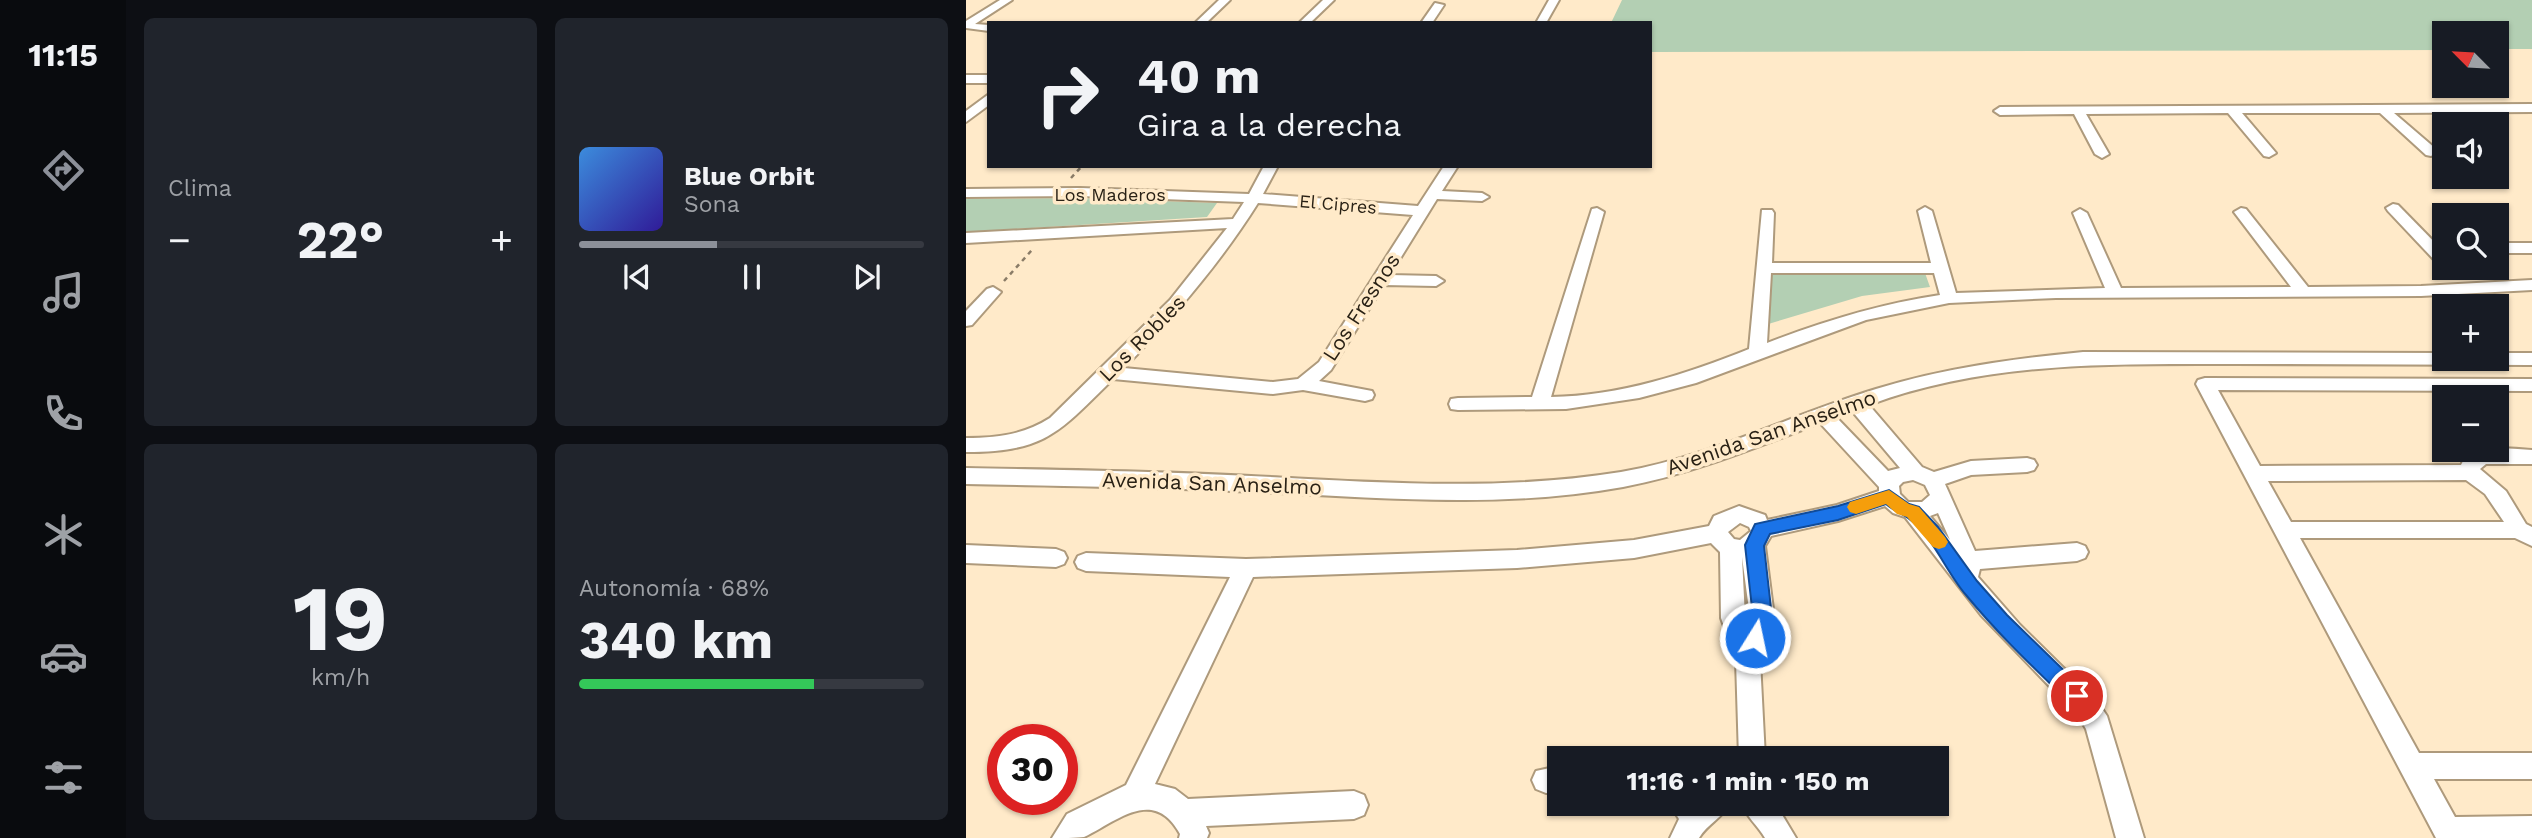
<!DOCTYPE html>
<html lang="es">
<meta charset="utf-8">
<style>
:root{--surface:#171b24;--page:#20242c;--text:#f1f3f6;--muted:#9ea1a6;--line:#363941;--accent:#8c9099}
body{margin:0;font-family:"Work Sans",sans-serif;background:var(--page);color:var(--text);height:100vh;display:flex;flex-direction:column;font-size:26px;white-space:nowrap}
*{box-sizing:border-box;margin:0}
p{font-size:23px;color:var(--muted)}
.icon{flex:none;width:38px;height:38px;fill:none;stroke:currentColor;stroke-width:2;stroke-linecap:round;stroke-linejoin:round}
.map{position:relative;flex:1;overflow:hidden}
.sheet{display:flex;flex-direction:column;gap:18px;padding:18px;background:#0d0f14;width:840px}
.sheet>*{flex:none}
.hud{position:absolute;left:21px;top:21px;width:665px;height:147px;border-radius:0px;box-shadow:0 2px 5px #0004;background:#171b24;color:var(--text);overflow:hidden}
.needle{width:46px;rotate:294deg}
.controls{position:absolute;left:1466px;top:21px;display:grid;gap:14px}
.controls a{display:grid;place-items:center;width:77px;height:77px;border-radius:0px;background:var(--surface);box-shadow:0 2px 5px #0004;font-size:35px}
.speed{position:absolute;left:21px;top:724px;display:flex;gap:14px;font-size:35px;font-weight:700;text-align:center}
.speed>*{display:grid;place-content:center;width:91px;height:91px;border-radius:50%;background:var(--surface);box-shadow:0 2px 5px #0004;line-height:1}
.speed .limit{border:10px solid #d22;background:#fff;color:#111}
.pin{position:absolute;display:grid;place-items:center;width:60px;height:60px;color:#fff;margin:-30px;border:4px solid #fff;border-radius:50%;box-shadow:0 2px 7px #0007}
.me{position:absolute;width:77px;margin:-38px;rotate:10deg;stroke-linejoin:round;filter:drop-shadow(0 0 5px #0008)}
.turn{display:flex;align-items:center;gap:24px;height:147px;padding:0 35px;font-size:32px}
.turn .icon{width:91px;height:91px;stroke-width:2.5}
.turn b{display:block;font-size:49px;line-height:60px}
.big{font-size:52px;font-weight:700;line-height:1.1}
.sheet .card{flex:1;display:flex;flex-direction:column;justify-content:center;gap:10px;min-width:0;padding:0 24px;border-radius:10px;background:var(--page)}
.sheet .dial{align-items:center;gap:0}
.dial b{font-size:91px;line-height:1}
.song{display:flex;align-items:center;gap:21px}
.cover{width:84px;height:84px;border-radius:10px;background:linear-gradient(135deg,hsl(210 70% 55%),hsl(250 70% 35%))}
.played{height:7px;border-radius:4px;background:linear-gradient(90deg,var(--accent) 40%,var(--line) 40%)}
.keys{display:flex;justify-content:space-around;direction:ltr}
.heat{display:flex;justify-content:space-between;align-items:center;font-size:38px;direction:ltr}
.charge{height:10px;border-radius:5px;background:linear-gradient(90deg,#34c759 68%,var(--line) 0)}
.sheet .tiles{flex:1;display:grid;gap:18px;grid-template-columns:repeat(2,1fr)}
.trip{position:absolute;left:581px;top:746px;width:402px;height:70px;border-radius:0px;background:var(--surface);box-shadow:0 2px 5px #0004;font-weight:700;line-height:70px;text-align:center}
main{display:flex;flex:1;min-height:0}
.menu{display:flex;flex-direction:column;width:126px;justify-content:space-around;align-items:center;background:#090b0e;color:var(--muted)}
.menu .icon{width:49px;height:49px}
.menu .on{color:var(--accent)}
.menu b{font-size:32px;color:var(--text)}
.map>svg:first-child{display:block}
</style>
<main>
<nav class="menu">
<b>11:15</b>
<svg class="icon on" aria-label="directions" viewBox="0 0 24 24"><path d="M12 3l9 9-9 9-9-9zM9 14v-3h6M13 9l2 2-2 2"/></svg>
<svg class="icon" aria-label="music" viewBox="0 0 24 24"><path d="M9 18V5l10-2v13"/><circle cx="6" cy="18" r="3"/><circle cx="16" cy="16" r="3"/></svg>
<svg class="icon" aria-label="phone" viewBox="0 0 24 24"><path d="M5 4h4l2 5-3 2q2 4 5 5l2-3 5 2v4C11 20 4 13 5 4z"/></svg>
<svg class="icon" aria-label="climate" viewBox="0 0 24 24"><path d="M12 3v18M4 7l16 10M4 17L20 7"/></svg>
<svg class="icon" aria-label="car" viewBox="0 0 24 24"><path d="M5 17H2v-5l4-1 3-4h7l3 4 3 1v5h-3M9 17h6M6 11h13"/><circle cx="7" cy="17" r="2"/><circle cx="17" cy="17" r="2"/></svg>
<svg class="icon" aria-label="filters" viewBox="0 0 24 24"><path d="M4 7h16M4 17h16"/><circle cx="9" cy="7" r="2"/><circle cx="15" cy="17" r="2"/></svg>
</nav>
<section class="sheet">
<div class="tiles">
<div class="card"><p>Clima</p>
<div class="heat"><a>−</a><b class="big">22°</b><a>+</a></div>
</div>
<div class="card">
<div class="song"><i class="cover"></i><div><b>Blue Orbit</b><p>Sona</p></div></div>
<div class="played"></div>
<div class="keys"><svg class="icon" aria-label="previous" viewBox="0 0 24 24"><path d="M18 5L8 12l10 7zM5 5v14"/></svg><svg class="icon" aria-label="pause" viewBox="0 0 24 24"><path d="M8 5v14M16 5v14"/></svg><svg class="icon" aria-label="next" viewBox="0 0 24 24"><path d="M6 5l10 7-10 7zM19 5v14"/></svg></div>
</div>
<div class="card dial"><b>19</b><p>km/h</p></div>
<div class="card"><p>Autonomía · 68%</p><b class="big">340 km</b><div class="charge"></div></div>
</div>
</section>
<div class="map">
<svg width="1566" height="838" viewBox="0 0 1566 838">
<rect width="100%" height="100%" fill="#ffeac9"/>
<g fill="#b3cfb3">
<polygon points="656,0 1566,0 1566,49 1531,49 1531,33 1479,33 1479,50 684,52 684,23 645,23"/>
<polygon points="112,198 251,203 241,217 0,232 0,199"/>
<polygon points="959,273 964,287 896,296 799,325 805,274"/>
</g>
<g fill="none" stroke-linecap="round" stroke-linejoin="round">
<g stroke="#ae9a7c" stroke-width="4">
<g id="street">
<polygon points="34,0 46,0 9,24 23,25 23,31 0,28 0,21"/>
<polygon points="253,0 264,0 240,23 229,23"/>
<polygon points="357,0 368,0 344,23 333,23"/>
<polygon points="583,0 593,0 580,23 570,23"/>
<polygon points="469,3 478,5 466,23 455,23"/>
<rect x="0" y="75" width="23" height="8"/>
<polygon points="23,94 23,105 0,122 0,111"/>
<polygon points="1566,104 1566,112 1428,113 1470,149 1472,152 1465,156 1460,155 1414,113 1276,113 1310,153 1303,157 1298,156 1262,113 1120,114 1143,154 1136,158 1129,154 1108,114 1034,115 1028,111 1034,107"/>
<path d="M298,166H312L297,194L452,206L478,166H492L476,191L516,193L523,197L516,201L471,199L424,275L470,276L478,281L470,286L418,285L365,370L353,381L406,391L408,395L406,399L399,401L337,390L307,394L147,379C93,432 80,452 0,452V438C31,438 57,435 84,418L204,300L261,228L0,243V233L267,219L278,202L114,196L0,197V189L114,188L283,194ZM292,203L447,215L353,362L332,379L307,382L158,368C208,317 255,262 292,203Z"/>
<polygon points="1427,204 1432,205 1479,253 1479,267 1473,265 1422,211 1420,208"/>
<path d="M959,207L966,211L990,293L1139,288L1107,213L1114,209L1121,213L1155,288L1325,287L1268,212L1275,208L1280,209L1342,287L1455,286L1566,280V290L1455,296L1090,298L983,303L900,320L730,383L673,398L600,409L492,410L485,409L483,404L485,399L492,398L566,397L626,209L631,208L638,212L585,397C654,396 720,374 783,349L796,210H806L808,213L806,263H965L952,211ZM805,273H968L974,295C914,304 858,321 801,343Z"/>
<rect x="1531" y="243" width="35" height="10"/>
<polygon points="27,287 35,292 6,325 0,326 0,311 21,289"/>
<path d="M1117,352L1479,353V359H1531V353H1566V365C1467,365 1368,364 1269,364C1144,364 1021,361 903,405L956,467L968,472L1005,461L1061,458L1068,460L1071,465L1068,470L1061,472L1005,475L979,484L1009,551L1111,543L1119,546L1122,552L1119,558L1111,561L1014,569L1012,577L1054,625L1131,701L1141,716L1178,838H1150L1120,729L1113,717L1015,615L939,517L927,513L919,506L872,521L805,536L799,546L808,617L794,660L799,758H773L770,660L755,618L754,552L745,543L668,558L551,568L287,577L189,784L209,789L222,799L388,791L398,795L402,805L398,815L388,819L240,826L243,833L241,838H213L214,834C188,786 151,821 118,837C111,838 94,838 86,838L101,814L160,785L264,577L120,571L112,568L109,562L112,556L120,553L280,559L551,550L668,540L743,526L748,516L773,506L799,515L801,520L871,505L913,491V487L854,423C789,448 725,474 657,487C536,509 414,498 292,492C195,487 97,486 0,484V468C95,470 190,471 285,476C411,482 530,492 655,472C744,457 824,415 910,389C979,368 1045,359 1117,352ZM886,411L934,468L922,471L870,417ZM947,480L959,485L964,495L956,502H942L934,494L933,486L937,482ZM972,513L984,540L964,516ZM774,523L783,527L785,531L774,540L768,539L762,532ZM776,557L784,617L781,625L779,618Z"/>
<path d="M1239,378L1566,379V391L1252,390L1294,466L1495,465C1506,442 1545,449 1566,450V464H1520L1514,469L1540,491L1560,524L1566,527V546L1549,538H1334L1453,753H1566V779H1468L1489,817L1566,816V838H1470L1230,384L1232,380ZM1500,480L1519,494L1538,522H1325L1302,481Z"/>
<polygon points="0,545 90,549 98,552 101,558 98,564 90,567 0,563"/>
<polygon points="593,766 593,792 580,793 570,789 566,780 570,771"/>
<path d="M703,803H764C758,817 741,824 733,838H704L713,819Z"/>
<path d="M775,803H809L830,838H799C792,826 780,816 775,803Z"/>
</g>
</g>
<g stroke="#8a7c67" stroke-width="2.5" stroke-dasharray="4.5 4.5" stroke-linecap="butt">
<polyline points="105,178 116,166"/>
<polyline points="38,281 66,250"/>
</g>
<use href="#street" fill="#fff" fill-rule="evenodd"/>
</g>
<path fill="#1a73e8" stroke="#114b97" stroke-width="2" d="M923,490L943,504L953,507L972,527L1011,581L1041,615L1118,690L1122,696L1118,703L1111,706L1104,703C1068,668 1032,634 1000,595C980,572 967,536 942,518C935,513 928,511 920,504L872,520L804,534L798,546L806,617L796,644L789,647L782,644L779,638L787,617L779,545L789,524L872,506Z"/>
<polygon fill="#f59e0b" points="923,490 943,504 953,507 979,537 982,542 979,547 973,549 967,547 941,517 931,514 920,504 890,514 884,512 881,507 884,502"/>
<g text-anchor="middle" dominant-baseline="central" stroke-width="7" stroke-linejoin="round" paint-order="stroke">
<g font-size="18" fill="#292115" stroke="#ffeac9">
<text x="144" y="194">Los Maderos</text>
<text transform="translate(372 204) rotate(5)">El Cipres</text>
</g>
<g font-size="21" fill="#292115" stroke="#ffeac9">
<text transform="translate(395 307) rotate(-57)">Los Fresnos</text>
<text transform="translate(176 338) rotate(-45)">Los Robles</text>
<text transform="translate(805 432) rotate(-19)">Avenida San Anselmo</text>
<text transform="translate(246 483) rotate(2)">Avenida San Anselmo</text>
</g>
</g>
</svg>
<div class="controls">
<a><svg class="needle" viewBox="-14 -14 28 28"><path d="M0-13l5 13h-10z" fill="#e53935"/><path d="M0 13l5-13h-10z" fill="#9ea1a6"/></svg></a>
<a><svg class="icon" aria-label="sound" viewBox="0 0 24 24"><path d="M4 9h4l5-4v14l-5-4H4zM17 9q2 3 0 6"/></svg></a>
<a><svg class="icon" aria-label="search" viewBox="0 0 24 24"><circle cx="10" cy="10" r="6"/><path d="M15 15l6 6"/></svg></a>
<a>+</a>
<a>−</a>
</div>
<div class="speed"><div class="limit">30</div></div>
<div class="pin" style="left:1111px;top:696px;background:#d93025"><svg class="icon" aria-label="arrive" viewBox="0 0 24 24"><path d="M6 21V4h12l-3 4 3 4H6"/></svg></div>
<svg class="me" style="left:789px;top:638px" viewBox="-20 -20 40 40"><circle r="17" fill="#1a73e8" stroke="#fff" stroke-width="3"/><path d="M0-11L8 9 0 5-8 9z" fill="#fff"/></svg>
<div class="trip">11:16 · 1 min · 150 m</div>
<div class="hud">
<div class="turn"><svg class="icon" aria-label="right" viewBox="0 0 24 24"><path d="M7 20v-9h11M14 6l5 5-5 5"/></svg><div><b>40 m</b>Gira a la derecha</div></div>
</div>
</div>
</main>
